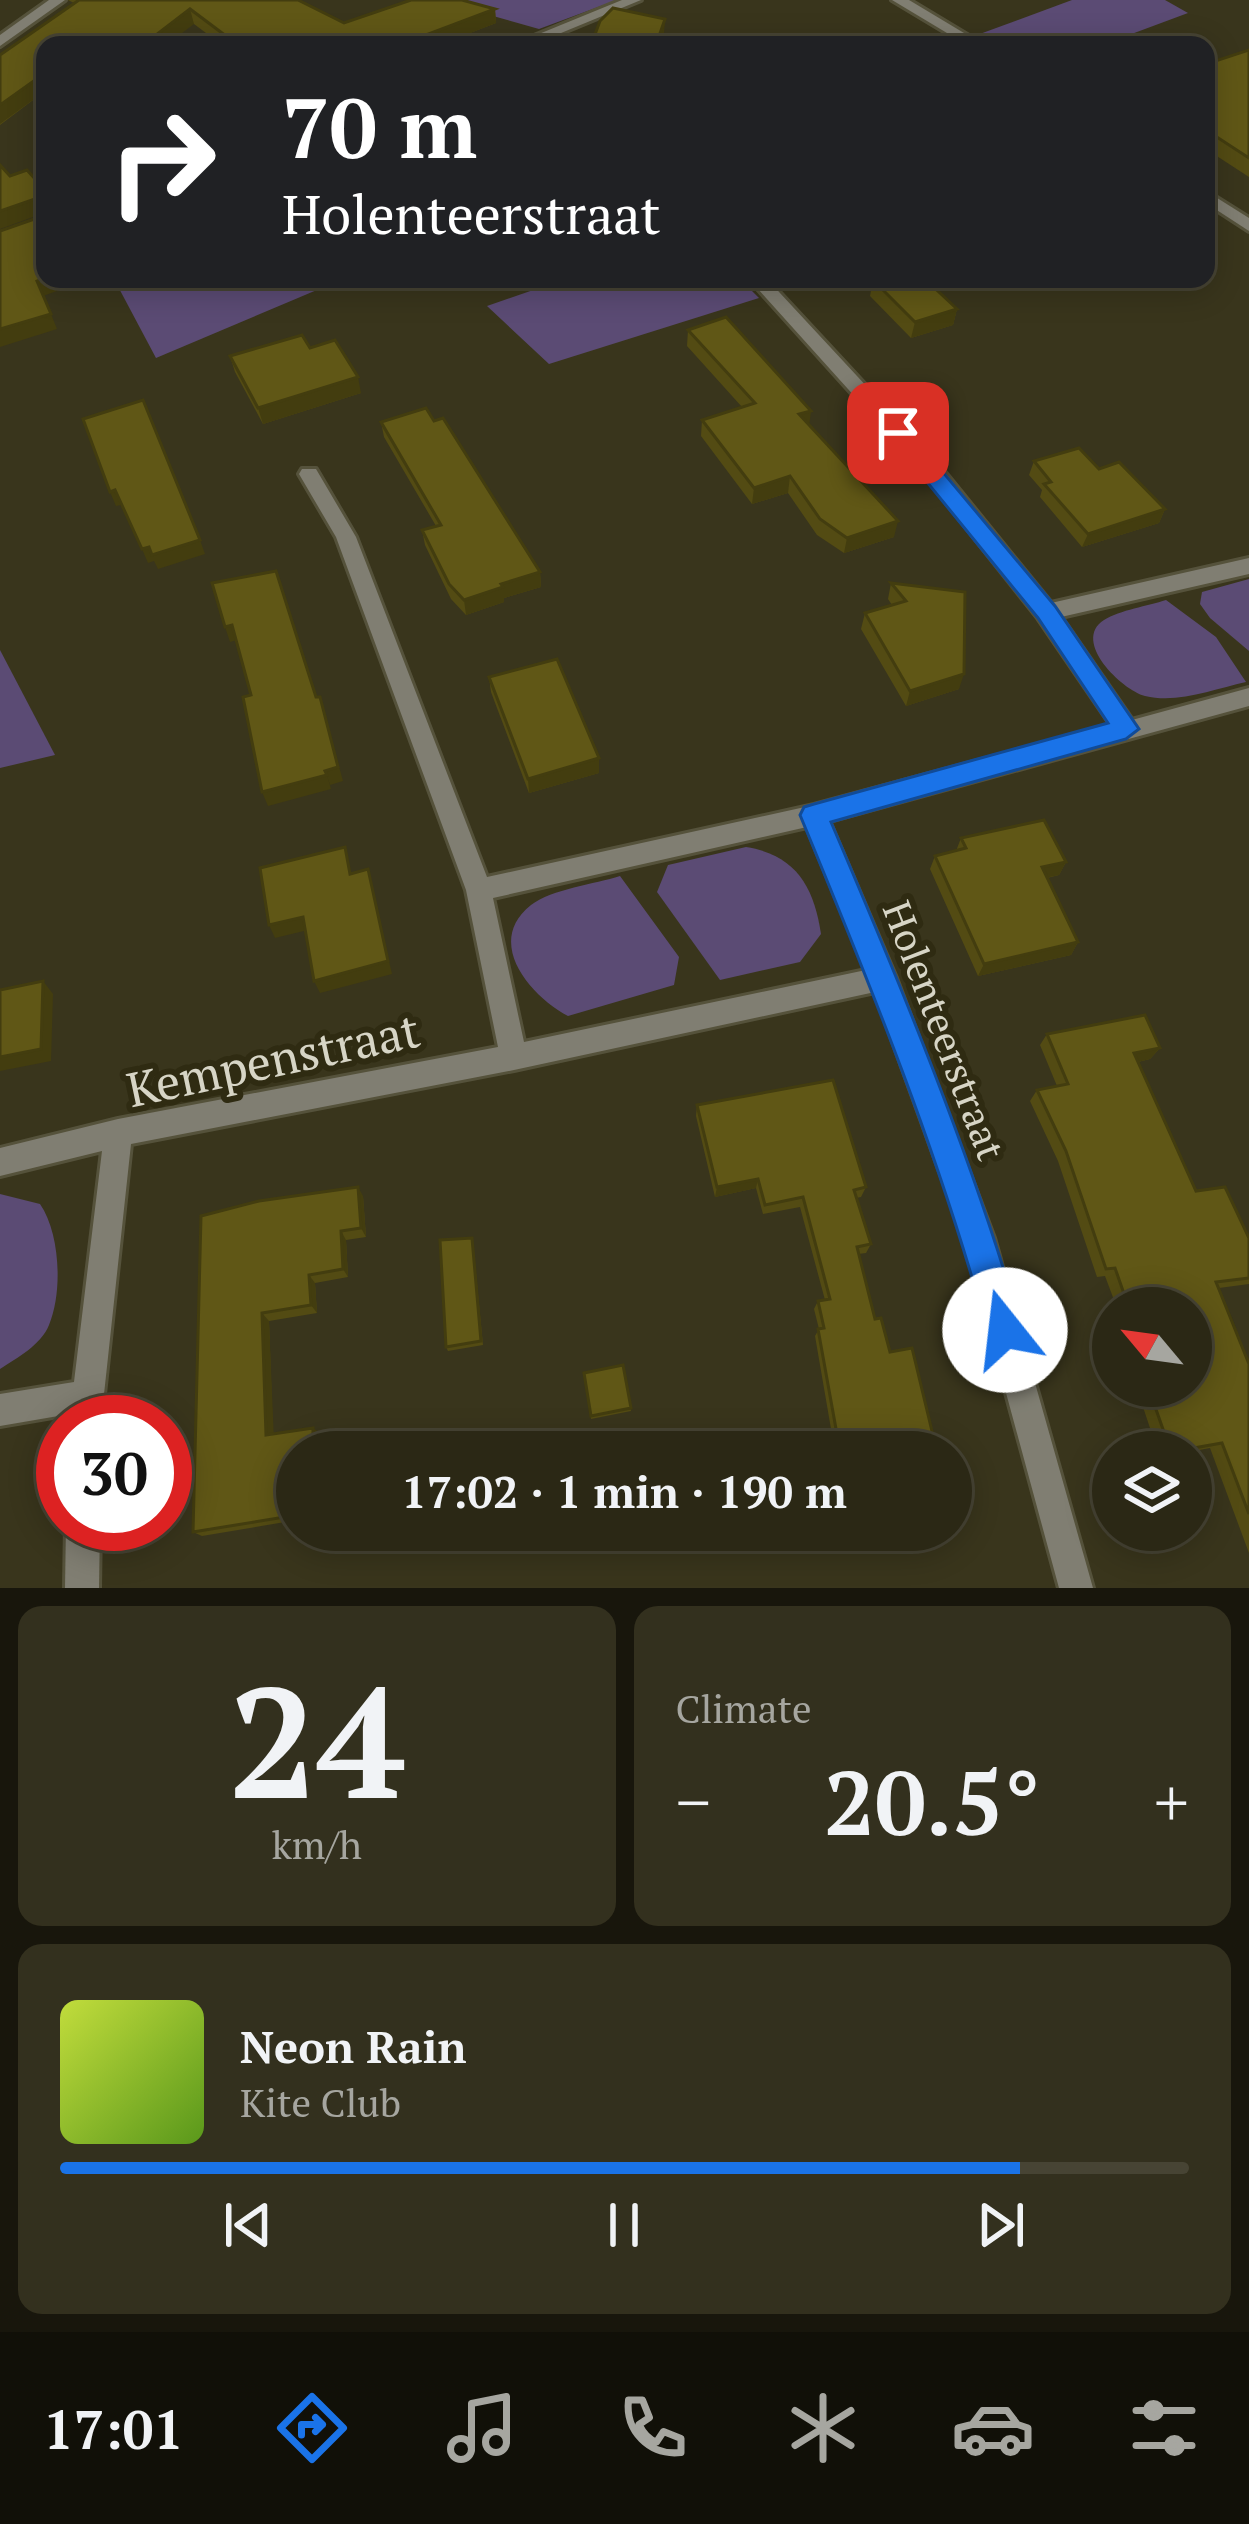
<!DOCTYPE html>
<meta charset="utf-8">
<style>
:root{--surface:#2b2815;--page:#33301e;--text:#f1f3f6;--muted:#a6a6a0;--line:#474434;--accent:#1a73e8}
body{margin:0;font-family:"PT Serif",serif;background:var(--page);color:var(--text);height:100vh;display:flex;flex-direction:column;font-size:45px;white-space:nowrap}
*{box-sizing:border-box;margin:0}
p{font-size:39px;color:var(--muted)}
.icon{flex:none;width:66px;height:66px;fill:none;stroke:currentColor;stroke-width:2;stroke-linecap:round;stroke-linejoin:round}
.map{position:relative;height:1588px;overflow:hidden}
.details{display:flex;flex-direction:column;gap:18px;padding:18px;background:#18160c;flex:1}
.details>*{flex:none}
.banner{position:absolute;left:36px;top:36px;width:1179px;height:252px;border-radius:24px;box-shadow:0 6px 30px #0003,0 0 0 3px var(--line);background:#202124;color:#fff;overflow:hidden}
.needle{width:78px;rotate:299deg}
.buttons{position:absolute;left:1092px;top:1287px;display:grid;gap:24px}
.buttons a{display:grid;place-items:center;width:120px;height:120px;border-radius:50%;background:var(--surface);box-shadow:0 6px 30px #0003,0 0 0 3px var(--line);font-size:60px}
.speed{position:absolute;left:36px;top:1395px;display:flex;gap:24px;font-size:60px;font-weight:700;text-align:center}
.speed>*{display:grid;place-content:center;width:156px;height:156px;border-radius:50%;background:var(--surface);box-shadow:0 6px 30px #0003,0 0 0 3px var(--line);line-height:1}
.speed .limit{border:18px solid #d22;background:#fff;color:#111}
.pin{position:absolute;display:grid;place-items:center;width:102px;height:102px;color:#fff;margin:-51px;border-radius:24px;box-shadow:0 6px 18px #0006}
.me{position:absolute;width:132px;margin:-66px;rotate:344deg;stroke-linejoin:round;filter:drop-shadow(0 0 9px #0008)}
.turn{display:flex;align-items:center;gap:42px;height:252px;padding:0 48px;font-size:54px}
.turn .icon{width:156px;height:156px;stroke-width:2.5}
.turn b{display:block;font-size:84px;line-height:102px}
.big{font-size:90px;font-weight:800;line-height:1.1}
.details .card{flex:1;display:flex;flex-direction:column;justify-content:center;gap:18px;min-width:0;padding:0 42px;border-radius:24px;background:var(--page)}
.details .dial{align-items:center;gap:0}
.dial b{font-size:156px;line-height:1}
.song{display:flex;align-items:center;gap:36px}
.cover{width:144px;height:144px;border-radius:18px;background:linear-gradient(135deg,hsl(70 70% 55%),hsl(90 70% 35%))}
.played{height:12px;border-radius:6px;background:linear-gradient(90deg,var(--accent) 85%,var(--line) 85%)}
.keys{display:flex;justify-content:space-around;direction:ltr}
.heat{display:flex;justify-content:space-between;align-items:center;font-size:66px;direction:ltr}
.details .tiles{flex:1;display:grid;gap:18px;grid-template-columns:1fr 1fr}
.card:last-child{grid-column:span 2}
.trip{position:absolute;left:276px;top:1431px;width:696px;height:120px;border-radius:60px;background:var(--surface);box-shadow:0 6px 30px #0003,0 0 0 3px var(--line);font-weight:800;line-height:120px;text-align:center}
.dock{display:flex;height:192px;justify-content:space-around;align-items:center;background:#111008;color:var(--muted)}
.dock .icon{width:84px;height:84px}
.dock .on{color:var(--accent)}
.dock b{font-size:54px;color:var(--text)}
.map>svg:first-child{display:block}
</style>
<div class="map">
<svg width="1249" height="1588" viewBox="0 0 1249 1588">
<rect width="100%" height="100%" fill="#39351c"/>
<g fill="#5b4b74">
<polygon points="436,0 617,0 539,29"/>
<polygon points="1072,0 1165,0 1188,13 1102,45 995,45 977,35"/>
<polygon points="114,279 343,279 156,358"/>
<polygon points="565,279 740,279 759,298 549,364 487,306"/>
<polygon points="1249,579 1249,651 1210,618 1200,604 1202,592"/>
<path d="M1166,600L1216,637L1246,682C1214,689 1178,704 1145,696C1122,690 1071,641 1104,620C1120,610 1148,606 1166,600Z"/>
<polygon points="0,650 55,755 0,768"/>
<path d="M746,847C796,855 814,887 821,934L800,962L720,980L657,892L668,865Z"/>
<path d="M620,876L679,957L674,985L568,1016C530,996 484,942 531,905C552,889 595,884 620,876Z"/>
<path d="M0,1194L40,1204C60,1233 63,1291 49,1325C41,1345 17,1358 0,1369Z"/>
</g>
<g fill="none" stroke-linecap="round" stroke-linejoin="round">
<g stroke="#55523b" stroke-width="6">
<g id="minor">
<polygon points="49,0 65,0 0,46 0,35"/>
<polygon points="622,0 641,0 532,45 512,45"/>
<polygon points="892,0 909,0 984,45 967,45"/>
<polygon points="1206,191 1249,218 1249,231 1206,203"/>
<path d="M749,279H767L934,459L1051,603L1249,558V574L1061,617L1132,720L1249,688V706L829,821L896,978L994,1238L1093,1588H1059L964,1238L875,992L514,1070L131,1144L101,1422H69L70,1414L0,1426V1394L74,1382L102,1151L0,1176V1148L118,1119L498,1047L466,890L336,537L299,474L302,469H316L356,537L487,877L814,805L1111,725L1038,618L920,469ZM807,827L866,970L524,1042L493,898Z"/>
<polygon points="66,1524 100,1524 99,1588 65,1588"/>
</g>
</g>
<use href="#minor" fill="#807e72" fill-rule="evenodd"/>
</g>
<g fill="#534b13">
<polygon points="68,0 298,0 344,23 495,9 496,23 439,45 222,45 194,24 45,45 45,91 0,125 0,55 74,3"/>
<polygon points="1249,50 1249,177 1206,149 1206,64"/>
<polygon points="873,280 957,309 953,325 911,338 870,296"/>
<polygon points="688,330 809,425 894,537 844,553 817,535 788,493 752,504 701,436 702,420 742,407 687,346"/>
<polygon points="310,348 361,393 263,424 235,372 230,356"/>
<polygon points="381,422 540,572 541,587 504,598 504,602 466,615 451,599 425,545 422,530 436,526 384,437"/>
<polygon points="1034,461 1099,469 1165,509 1159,523 1082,547 1040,497 1042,490 1029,475"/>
<polygon points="891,583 965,592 959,689 906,706 861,629 865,613 892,605 888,599"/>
<polygon points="489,677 599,773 529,793 491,692"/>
<polygon points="961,838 1066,862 1059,875 1047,878 1078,942 1071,955 978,976 930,869 935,856 956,851"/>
<polygon points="1047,1034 1160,1048 1150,1059 1138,1062 1196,1191 1249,1238 1249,1284 1219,1288 1249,1364 1249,1553 1210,1448 1189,1452 1158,1452 1142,1404 1149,1400 1144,1386 1191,1386 1191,1308 1117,1308 1105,1276 1097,1277 1058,1161 1030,1101 1037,1090 1057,1086 1040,1045"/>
<polygon points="697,1105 866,1187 861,1197 856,1198 871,1244 866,1253 858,1254 875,1319 937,1452 835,1452 815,1336 819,1329 814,1309 818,1301 825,1300 800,1207 763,1214 756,1188 715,1197 696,1116"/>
<polygon points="363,1196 366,1237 346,1240 348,1277 315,1283 317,1313 269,1321 273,1434 320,1433 320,1452 297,1452 297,1520 202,1536 193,1532 201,1216"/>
<polygon points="473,1242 483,1345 448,1351 446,1347"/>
<polygon points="623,1365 631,1411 591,1419 584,1373"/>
</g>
<g fill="#433d0f">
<polygon points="190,9 194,24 166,45 143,45"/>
<polygon points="495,9 496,23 439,45 402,45"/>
<polygon points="665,19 664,34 660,45 656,45"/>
<polygon points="45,73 45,91 0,124 0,105"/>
<polygon points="38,198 44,213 0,229 0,211"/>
<polygon points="45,278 45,279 90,279 43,296 37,281"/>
<polygon points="957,309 953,325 911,338 915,322"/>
<polygon points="51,314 57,329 0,347 0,329"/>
<polygon points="358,377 361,393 263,424 258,408"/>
<polygon points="811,411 809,427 799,414"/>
<polygon points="790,476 788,493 752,504 754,488"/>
<polygon points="115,490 121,505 116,506 110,492"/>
<polygon points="1165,509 1159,523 1082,547 1088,534"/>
<polygon points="898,521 894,537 844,553 847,538"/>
<polygon points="200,540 205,554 158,569 154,561 148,563 142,549"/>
<polygon points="540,572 541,587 504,598 504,602 466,615 464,600 501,584"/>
<polygon points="232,625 237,640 230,642 225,627"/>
<polygon points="964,674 959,689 906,706 910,691"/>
<polygon points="320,697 343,781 330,785 325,771"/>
<polygon points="599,758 599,773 529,793 528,779"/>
<polygon points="327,775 331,789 268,806 262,792"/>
<polygon points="1066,862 1059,875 1035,880 1042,867"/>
<polygon points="368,869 392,974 320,993 314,981"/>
<polygon points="303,917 308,930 275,938 269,925"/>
<polygon points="1078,942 1071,955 978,976 984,964"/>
<polygon points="43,981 53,994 51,1061 0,1071 0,1057"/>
<polygon points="1160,1048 1150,1059 1125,1065 1134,1053"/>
<polygon points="758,1179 756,1188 715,1197 717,1187"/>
<polygon points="358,1187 363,1196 366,1237 361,1228"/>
<polygon points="341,1231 346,1240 348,1277 343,1269"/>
<polygon points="309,1275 315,1283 317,1313 311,1305"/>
<polygon points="262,1313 269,1321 274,1441 266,1435"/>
<polygon points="313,1428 320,1433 320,1452 313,1452"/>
</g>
<g fill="#605716" stroke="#433d0f" stroke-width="3">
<polygon points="79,0 298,0 344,23 411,0 462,0 495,9 402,44 404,45 238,45 190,9 143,45 45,45 45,73 0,105 0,55"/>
<polygon points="613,8 665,19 656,45 591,45 600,21"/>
<polygon points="1249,50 1249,158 1206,130 1206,64"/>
<polygon points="0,165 10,176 27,170 45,190 45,278 37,281 51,314 0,329 0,231 40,217 44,202 38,198 0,211"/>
<polygon points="925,279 957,309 915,322 873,280"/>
<polygon points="726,317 811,411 799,414 898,521 847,538 820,519 790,476 754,488 702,420 755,403 688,330"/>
<polygon points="302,335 310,348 335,340 358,377 258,408 230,356"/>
<polygon points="143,400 200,540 152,555 149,547 142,549 115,490 110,492 83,419"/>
<polygon points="426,408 434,421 443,418 540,572 501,584 503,587 464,600 449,584 422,530 441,525 381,422"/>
<polygon points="1079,448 1099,469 1119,462 1165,509 1088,534 1044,484 1051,482 1034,461"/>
<polygon points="276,571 316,697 320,697 338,767 325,771 327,775 262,792 243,697 251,695 232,625 225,627 212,583"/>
<polygon points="891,583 965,592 964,674 910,691 865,613 906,601"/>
<polygon points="557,659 599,758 528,779 489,677"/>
<polygon points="1044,820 1066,862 1042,867 1078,942 984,964 935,856 966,848 961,838"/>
<polygon points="345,847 350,874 368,869 388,961 314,981 303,917 269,925 260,868"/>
<polygon points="43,981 41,1049 0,1057 0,990"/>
<polygon points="1145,1015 1160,1048 1134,1053 1196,1191 1225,1187 1249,1238 1249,1278 1216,1282 1249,1364 1249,1514 1222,1443 1171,1452 1152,1398 1161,1397 1157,1386 1191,1386 1191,1308 1129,1308 1115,1268 1106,1269 1066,1151 1037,1090 1068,1084 1047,1034"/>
<polygon points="833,1080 866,1187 854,1190 871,1244 857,1247 875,1319 881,1318 890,1352 912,1348 937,1452 830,1452 840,1451 818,1329 824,1328 818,1301 830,1299 803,1197 765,1205 758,1179 717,1187 697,1105"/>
<polygon points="358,1187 361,1228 341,1231 343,1269 309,1275 311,1305 262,1313 266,1435 313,1428 313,1452 297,1452 297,1515 193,1532 201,1216 259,1201"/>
<polygon points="472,1238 481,1341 446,1347 440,1240"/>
<polygon points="623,1365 631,1408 591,1416 584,1373"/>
</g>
<path fill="#1a73e8" stroke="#114b97" stroke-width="3" d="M898,426L906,428L1055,606L1139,729L1126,739L831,822C902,988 972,1156 1022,1330L1017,1342L1005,1348L992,1342L987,1330C939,1154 870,984 800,815L804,807L814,804L1108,723L1038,618L891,438L888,433Z"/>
<g text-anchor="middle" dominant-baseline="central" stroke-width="12" stroke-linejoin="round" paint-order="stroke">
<g font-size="39" fill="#d7d5c6" stroke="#2f2b12">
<text transform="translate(945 1030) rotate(69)">Holenteerstraat</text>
</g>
<g font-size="48" fill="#d7d5c6" stroke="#2f2b12">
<text transform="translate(273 1059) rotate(-12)">Kempenstraat</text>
</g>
</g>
</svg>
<div class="buttons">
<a><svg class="needle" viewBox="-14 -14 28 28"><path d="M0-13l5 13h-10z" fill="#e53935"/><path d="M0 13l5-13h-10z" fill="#a6a6a0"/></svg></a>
<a><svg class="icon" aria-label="layers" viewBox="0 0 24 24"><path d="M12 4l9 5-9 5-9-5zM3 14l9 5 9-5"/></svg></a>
</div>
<div class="speed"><div class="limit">30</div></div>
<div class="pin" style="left:898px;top:433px;background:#d93025"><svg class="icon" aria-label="arrive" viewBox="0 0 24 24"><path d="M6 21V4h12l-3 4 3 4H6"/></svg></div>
<svg class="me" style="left:1005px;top:1330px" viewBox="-20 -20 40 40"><circle r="19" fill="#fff"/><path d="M0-13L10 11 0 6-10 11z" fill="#1a73e8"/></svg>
<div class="trip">17:02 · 1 min · 190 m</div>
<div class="banner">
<div class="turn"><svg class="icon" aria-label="right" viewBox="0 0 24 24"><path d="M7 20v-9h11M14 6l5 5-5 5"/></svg><div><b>70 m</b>Holenteerstraat</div></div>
</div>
</div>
<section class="details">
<div class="tiles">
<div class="card dial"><b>24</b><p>km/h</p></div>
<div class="card"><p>Climate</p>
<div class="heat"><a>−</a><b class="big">20.5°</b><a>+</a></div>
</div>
<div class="card">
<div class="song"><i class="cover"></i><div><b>Neon Rain</b><p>Kite Club</p></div></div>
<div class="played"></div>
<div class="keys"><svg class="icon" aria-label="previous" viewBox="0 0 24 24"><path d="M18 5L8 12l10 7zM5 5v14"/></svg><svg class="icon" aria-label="pause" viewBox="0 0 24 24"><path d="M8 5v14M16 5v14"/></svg><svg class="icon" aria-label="next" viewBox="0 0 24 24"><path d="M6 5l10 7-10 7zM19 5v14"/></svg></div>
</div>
</div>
</section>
<nav class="dock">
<b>17:01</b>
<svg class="icon on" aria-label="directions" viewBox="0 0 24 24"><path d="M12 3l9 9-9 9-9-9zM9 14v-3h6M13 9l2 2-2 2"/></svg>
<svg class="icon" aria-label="music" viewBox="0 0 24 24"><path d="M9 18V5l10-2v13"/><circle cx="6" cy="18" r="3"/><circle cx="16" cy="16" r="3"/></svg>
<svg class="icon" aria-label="phone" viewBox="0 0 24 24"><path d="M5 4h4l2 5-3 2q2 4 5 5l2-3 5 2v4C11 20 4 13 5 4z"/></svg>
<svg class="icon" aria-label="climate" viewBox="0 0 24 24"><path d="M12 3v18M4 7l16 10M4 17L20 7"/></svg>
<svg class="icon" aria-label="car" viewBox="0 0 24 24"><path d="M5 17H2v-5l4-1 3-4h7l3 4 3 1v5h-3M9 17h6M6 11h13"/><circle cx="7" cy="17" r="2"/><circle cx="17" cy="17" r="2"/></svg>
<svg class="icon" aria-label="filters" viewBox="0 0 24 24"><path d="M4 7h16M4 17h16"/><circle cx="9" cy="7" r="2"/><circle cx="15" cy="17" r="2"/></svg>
</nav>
